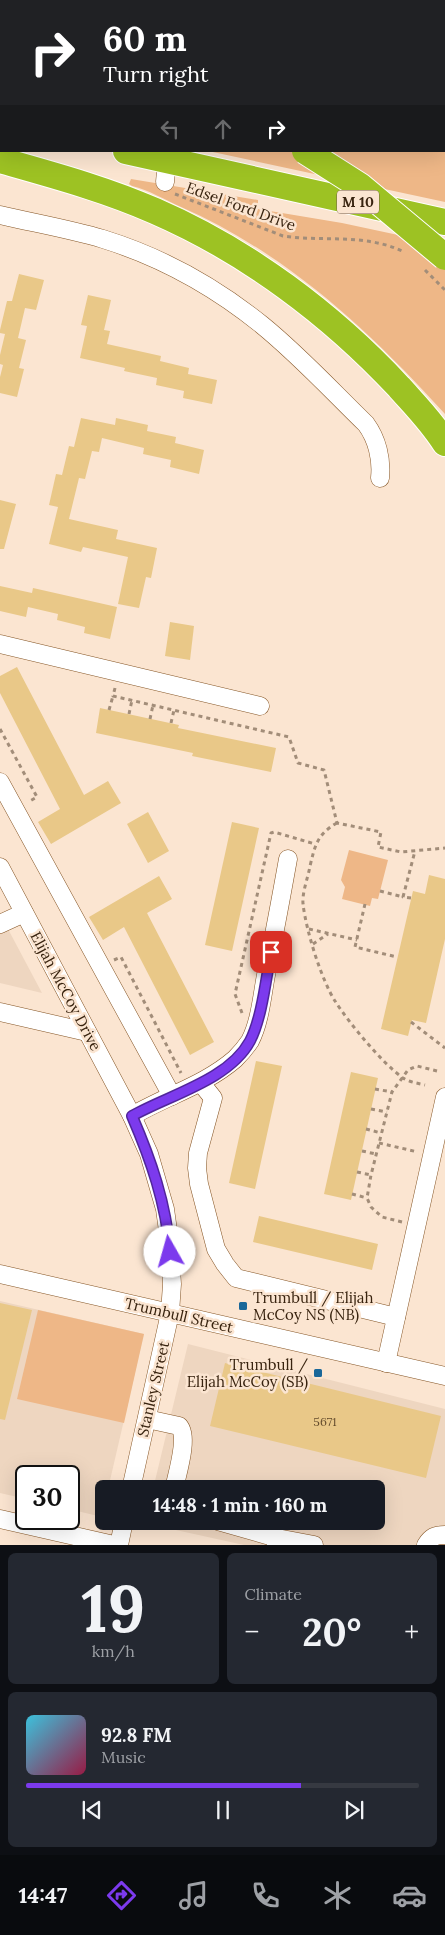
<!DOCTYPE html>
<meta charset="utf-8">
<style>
:root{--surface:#171b24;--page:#242831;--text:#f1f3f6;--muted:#9ea1a6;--line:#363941;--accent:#7c3aed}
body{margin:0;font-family:Lora,serif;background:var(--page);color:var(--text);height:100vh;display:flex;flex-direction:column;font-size:19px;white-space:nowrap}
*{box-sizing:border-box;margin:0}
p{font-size:16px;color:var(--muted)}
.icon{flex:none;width:28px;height:28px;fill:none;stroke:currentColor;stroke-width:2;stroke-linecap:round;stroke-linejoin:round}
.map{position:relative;height:1545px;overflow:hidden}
.sheet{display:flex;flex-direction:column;gap:8px;padding:8px;background:#0d0f14;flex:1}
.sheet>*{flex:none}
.hud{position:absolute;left:0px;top:0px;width:445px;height:152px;box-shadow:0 5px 20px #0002;background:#202124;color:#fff;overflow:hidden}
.speed{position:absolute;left:15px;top:1465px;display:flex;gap:10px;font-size:25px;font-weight:700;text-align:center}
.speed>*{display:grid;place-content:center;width:65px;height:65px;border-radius:50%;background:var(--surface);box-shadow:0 5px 20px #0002;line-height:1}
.speed .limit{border:2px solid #111;border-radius:8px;background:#fff;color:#111}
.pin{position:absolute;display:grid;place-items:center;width:42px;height:42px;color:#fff;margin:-21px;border-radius:10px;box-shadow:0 2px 8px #0006}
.me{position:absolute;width:55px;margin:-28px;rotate:353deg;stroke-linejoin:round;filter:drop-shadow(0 0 4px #0008)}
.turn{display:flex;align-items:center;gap:18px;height:105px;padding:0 20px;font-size:22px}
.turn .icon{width:65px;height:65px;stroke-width:2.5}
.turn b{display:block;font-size:35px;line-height:42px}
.lanes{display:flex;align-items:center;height:48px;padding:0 20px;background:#0003;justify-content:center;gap:25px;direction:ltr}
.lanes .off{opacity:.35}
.big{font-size:38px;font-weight:800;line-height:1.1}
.sheet .tile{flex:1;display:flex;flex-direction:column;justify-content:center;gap:8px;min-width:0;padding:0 18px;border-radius:8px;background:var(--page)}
.sheet .dial{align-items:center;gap:0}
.dial b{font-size:65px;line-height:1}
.song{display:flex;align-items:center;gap:15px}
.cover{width:60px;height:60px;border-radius:8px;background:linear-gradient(135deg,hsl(190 70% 55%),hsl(340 70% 35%))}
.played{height:5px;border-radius:2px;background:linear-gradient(90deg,var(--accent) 70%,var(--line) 70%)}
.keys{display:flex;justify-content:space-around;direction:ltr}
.heat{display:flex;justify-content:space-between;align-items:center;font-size:28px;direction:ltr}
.sheet .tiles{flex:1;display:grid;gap:8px;grid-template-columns:1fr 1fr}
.tile:last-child{grid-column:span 2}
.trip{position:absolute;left:95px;top:1480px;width:290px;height:50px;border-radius:8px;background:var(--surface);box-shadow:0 5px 20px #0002;font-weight:800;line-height:50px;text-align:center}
.tab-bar{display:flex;height:80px;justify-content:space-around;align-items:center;background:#090b0e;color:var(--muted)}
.tab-bar .icon{width:35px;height:35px}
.tab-bar .on{color:var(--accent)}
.tab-bar b{font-size:22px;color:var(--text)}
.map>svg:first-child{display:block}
</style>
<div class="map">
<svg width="445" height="1545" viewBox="0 0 445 1545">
<rect width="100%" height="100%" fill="#fbe5d1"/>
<g fill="#eed6c0">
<polygon points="0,914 42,993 0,983"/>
<polygon points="0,1301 144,1334 108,1489 104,1489 102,1517 69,1509 69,1476 26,1476 26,1499 0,1493"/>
<polygon points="188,1344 445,1409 445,1545 244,1545 144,1523 376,1521 376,1489 153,1489"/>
</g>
<g fill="#eeb787">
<polygon points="220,0 445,0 445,6 444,7 444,1 216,1"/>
<polygon points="445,46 445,202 208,151 444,151"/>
<path d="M131,179L258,200V209L342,223L445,245V414C368,329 287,254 181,207C165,200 149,190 132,186L129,184Z"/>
<polygon points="349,850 388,860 378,899 372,898 370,906 342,899 345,887 341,880"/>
<polygon points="38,1310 144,1334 124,1423 17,1399"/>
</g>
<g fill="#e9c888">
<polygon points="19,274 44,280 36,310 25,308 18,338 26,340 19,368 24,369 17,397 0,393 0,377 3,365 0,364 0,355 5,334 0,333 0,330 7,301 12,301"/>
<polygon points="88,295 111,300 104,330 110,331 107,344 161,356 160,361 189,368 188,374 217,380 212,404 183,398 184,391 156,385 157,378 124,371 125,368 80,358 87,326 81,325"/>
<polygon points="81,418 115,425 116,418 148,425 147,431 176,437 175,443 204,450 199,474 170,467 171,460 143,454 144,448 102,438 99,452 92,451 85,479 79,478 69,519 118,530 116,539 157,548 151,578 146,577 139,608 118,604 128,557 83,547 81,552 49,544 58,507 49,505 56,474 62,475 69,446 74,447"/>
<polygon points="0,500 16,504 4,549 0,549"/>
<polygon points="0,586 32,593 33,588 117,607 110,639 84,633 85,627 57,620 58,614 28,607 26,617 0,611"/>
<polygon points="170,622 194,626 190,660 165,656"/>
<polygon points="17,667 84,795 108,781 121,803 51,844 38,822 60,809 0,693 0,676"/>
<polygon points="100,708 179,725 178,728 276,748 271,772 192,756 193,753 96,733"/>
<polygon points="148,812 169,851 148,863 127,824"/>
<polygon points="232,822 259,828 232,951 205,945"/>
<polygon points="429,875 445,879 445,939 426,1023 412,1020 408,1036 381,1029 413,891 425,894"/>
<polygon points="159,876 172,899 147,913 214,1042 190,1055 124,927 103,940 89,917"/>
<polygon points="256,1061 282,1066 255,1189 229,1183"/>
<polygon points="351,1072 378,1078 351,1200 324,1194"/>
<polygon points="259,1216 378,1244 372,1270 253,1242"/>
<polygon points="0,1303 32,1310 5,1420 0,1419"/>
<polygon points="225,1363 441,1416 426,1478 210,1426"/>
</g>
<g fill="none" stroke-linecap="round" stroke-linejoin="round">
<g stroke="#855525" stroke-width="19">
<g id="minor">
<polyline points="165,182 167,160"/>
<path d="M0,215C34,223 69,229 103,239C161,257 215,287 262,325C299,355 332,391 366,424C377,439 382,459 380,478"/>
<polyline points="0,644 260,706"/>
<polyline points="0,782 172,1096"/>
<polyline points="0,867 132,1116 149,1154 165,1209 169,1238 172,1284 170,1313 131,1489"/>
<polyline points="0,924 24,913"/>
<polyline points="0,1012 87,1032"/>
<polyline points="201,1083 213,1098 198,1153 197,1168 199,1184 216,1249 225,1264 236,1278 396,1317"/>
<path d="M132,1116C166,1096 205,1085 235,1059C240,1054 246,1047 250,1041C260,1022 262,996 266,975C274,936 281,898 288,859"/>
<polyline points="0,1274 445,1376"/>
<polyline points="386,1363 445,1097"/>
<path d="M147,1419L179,1426C189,1437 177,1474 174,1489"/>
<polyline points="0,1519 114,1545"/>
<polyline points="218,1521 277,1538"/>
<polyline points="119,1545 124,1521"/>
<polyline points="276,1545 277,1538 314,1545"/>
<path d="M426,1545C431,1537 435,1535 445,1535"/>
</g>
</g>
<g stroke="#fff" stroke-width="28">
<g id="highway">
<polyline points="0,15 1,16"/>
<polyline points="444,18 445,16"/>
<polyline points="0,46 1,46"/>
<polyline points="0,99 1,99"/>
<polyline points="444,101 445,101"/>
<polyline points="0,123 1,124"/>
<polyline points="126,151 445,222"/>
<path d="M0,160C53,175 105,189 155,211C247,251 331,314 399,387C415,405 432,422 445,443"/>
</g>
</g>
<g stroke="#a28d79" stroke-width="3" stroke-dasharray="4 4" stroke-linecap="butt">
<path d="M175,194L283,236C323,242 366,233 404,252"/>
<polyline points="425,270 445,290"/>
<polyline points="115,688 113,696 289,737 298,763 324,770 337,823 381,832 378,847 401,852 445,848"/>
<polyline points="109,710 113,696"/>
<polyline points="129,714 132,700"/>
<polyline points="150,719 153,705"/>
<polyline points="171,723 174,710"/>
<polyline points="0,729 37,797 28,802"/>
<path d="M337,823C317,834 315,846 310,866C308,878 302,892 303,904C306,930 321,979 335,1001C349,1023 382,1063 403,1078C409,1082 417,1083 425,1085"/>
<polyline points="380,891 403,897"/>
<polyline points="411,898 403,897 415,851"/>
<polyline points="365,904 355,947 397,957"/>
<polyline points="309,929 357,940"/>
<polyline points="313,944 328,934"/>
<polyline points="114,960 121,957 181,1073"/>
<polyline points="242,1013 235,994 271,833 274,832 315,844"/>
<polyline points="411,1022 445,1048"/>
<polyline points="375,1089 392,1092"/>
<polyline points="371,1109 387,1112"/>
<polyline points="366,1129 381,1133"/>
<polyline points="379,1143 418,1152"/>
<polyline points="362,1151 376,1154"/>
<polyline points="357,1172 371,1175"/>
<polyline points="352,1194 367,1198"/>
<polyline points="402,1222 382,1217 371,1207 367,1198 371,1175 392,1092 408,1070 417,1066 437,1071"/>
</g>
<use href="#minor" stroke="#fff" stroke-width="18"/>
<use href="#highway" stroke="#9dc223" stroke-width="26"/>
<g stroke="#fff" stroke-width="28" stroke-linecap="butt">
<polyline id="highway-bridge" points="305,151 360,186 445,257"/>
</g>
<use href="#highway-bridge" stroke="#9dc223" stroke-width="26"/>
</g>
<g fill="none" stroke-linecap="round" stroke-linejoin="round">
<g stroke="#51269a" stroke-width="12">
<path id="route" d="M170,1252C166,1203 151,1160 132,1116C169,1095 229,1080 250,1041C262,1018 266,978 271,952"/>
</g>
<use href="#route" stroke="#7c3aed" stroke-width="9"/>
</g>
<g fill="#196799" stroke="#fbe5d1" stroke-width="2">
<rect x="238" y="1301" width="10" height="10" rx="2.5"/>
<rect x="313" y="1368" width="10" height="10" rx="2.5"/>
</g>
<g text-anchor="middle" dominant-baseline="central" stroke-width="5" stroke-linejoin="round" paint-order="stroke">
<g font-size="12" fill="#644c2d">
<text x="325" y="1421">5671</text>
</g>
<rect fill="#fbe5d1" stroke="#725d49" stroke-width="1" x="337" y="190.5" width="42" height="23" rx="4"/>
<g font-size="14" font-weight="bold" fill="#38230f">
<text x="358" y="202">M 10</text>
</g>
<g font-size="15" fill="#38230f" stroke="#fbe5d1">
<text transform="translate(241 206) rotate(20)">Edsel Ford Drive</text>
<text transform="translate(66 991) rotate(62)">Elijah McCoy Drive</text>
<text transform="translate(179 1315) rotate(13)">Trumbull Street</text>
<text transform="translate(153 1389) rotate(-77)">Stanley Street</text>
</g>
<g font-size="15" fill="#38230f" stroke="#fbe5d1" text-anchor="start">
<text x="253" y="1297">Trumbull / Elijah<tspan x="253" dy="17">McCoy NS (NB)</tspan></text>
<text x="308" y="1364" text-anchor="end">Trumbull /<tspan x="308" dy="17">Elijah McCoy (SB)</tspan></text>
</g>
</g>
</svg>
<div class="speed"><div class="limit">30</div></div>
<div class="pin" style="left:271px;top:952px;background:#d93025"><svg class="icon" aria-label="arrive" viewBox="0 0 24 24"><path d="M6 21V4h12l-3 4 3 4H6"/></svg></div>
<svg class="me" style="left:170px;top:1252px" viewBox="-20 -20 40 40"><circle r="19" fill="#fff"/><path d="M0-13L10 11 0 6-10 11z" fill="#7c3aed"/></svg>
<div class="trip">14:48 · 1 min · 160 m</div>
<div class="hud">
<div class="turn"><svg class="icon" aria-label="right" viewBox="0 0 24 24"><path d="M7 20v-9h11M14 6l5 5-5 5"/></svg><div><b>60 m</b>Turn right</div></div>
<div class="lanes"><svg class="icon off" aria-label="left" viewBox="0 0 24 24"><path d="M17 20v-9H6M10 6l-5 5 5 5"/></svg><svg class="icon off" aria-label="ahead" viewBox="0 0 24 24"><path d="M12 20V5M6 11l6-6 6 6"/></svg><svg class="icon" aria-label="right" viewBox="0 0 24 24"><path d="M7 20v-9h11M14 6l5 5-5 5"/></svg></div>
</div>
</div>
<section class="sheet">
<div class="tiles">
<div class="tile dial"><b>19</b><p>km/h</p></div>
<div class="tile"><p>Climate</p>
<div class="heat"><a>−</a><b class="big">20°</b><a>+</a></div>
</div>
<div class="tile">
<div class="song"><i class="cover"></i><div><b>92.8 FM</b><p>Music</p></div></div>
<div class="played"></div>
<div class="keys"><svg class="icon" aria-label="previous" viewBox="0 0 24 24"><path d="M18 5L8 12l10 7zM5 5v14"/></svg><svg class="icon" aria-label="pause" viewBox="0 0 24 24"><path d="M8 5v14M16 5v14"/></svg><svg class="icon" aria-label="next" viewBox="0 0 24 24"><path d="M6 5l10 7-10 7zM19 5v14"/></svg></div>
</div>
</div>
</section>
<nav class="tab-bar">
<b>14:47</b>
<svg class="icon on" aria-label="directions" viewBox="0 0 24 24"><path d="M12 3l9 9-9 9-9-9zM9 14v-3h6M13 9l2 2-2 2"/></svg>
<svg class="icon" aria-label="music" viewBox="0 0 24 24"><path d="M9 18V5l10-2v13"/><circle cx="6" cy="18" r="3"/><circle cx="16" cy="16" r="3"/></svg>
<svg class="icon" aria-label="phone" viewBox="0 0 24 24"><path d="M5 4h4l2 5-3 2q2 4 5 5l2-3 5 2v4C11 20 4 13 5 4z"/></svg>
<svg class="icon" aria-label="climate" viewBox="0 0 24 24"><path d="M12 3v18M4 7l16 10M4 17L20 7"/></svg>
<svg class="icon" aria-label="car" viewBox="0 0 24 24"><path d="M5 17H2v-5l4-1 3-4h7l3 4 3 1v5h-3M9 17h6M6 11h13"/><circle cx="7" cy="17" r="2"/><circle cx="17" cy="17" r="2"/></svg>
</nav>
